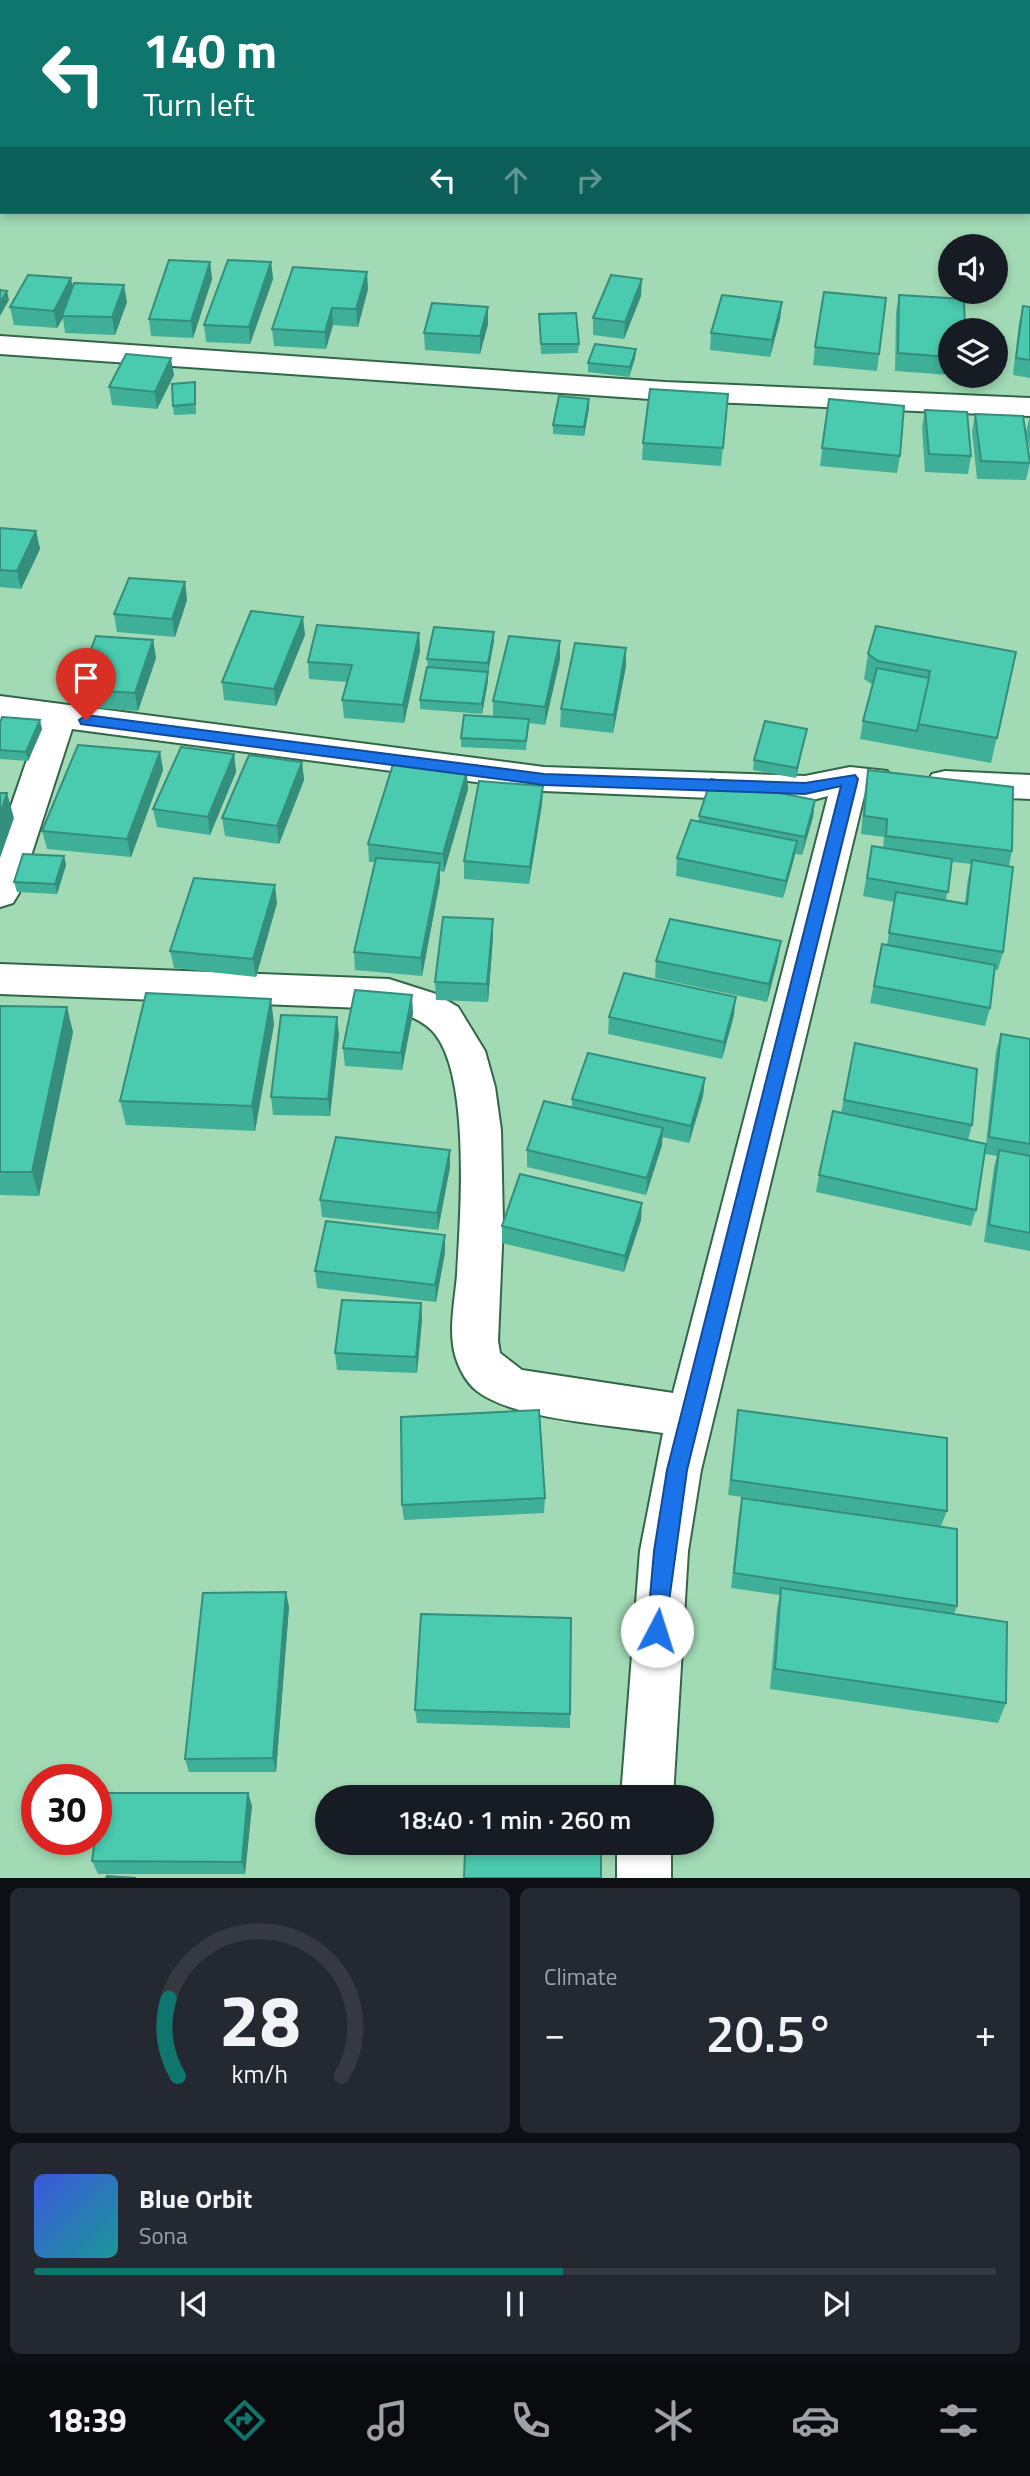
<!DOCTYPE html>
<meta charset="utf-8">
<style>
:root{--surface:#171b24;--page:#242831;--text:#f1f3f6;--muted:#9ea1a6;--line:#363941;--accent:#0f766e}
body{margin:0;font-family:"Titillium Web",sans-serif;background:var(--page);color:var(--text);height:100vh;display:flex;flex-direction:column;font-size:26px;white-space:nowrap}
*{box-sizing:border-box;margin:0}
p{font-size:23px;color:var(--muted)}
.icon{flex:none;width:38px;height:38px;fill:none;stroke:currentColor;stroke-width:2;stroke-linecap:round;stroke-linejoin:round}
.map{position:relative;height:1878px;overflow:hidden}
.sheet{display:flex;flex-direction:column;gap:10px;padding:10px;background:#0d0f14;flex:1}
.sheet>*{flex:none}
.banner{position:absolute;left:0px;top:0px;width:1031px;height:214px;box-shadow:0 4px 10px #0003;background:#0f766e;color:#fff;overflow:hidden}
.buttons{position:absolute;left:938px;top:234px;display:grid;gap:14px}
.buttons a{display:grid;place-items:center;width:70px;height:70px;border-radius:50%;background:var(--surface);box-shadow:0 4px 10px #0003;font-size:35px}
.speed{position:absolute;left:21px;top:1764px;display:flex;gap:14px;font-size:35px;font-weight:700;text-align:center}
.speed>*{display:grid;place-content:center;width:91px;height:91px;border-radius:50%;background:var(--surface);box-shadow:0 4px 10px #0003;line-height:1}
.speed .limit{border:10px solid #d22;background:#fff;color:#111}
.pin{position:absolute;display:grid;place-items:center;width:60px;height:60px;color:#fff;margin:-72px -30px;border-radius:50% 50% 50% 0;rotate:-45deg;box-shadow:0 0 7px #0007}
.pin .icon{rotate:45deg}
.me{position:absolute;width:77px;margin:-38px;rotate:5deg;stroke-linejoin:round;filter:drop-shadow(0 0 5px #0008)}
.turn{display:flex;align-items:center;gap:24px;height:147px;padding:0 28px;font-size:32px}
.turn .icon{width:91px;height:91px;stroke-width:2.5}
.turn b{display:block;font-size:49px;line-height:60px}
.lanes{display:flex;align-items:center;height:66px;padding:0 28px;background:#0003;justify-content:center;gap:35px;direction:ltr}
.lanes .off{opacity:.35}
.big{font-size:52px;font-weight:600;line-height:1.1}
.sheet .tile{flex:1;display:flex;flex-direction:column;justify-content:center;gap:10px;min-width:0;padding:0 24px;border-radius:10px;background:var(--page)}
.sheet .dial{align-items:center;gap:0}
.dial svg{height:182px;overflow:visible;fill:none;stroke:var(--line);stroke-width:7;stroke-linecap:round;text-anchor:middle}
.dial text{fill:var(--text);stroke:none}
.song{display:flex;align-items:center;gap:21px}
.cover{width:84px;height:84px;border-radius:10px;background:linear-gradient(135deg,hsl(230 70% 55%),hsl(180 70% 35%))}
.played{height:7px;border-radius:4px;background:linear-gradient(90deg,var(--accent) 55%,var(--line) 55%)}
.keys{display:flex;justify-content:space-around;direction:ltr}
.heat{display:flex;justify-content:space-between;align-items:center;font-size:38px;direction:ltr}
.sheet .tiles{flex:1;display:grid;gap:10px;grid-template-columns:1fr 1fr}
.tile:last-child{grid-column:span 2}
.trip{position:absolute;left:315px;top:1785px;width:399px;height:70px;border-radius:35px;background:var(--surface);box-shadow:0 4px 10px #0003;font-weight:600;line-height:70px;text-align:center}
.dock{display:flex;height:112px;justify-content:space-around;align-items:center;background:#090b0e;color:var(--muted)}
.dock .icon{width:49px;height:49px}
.dock .selected{color:var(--accent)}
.dock b{font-size:32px;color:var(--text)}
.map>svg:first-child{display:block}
</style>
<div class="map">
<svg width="1030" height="1878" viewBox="0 0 1030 1878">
<rect width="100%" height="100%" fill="#a1dab5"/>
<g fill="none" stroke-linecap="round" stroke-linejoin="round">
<g stroke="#316747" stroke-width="4">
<g id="minor">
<polygon points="0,336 665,382 1030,398 1030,416 665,400 0,354"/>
<path d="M0,696L544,767L805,776L850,767L887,771L892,780L887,789L865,792L701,1470L688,1551L673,1797H621L640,1551L663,1433C615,1425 514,1420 477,1391C464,1381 455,1361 453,1345C450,1323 455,1298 457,1275C460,1219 471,1079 435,1034C424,1020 405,1014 389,1009L0,994V964L389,979L436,994L458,1007L485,1051L495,1087L501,1130L503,1223L498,1341L500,1353L522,1370L673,1393L828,796L805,802L544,791L72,729L19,893L13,903L0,907V838L39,725L0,720Z"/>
<polygon points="945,771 1030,775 1030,799 945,795 932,792 927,783 932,774"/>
<rect x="617" y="1843" width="54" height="35"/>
</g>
</g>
<use href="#minor" fill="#fff" fill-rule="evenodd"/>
</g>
<g fill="#40af97" fill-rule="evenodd">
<polygon points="210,262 212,279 193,338 151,336 149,319"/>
<polygon points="271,262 273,279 250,344 206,342 204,325"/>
<polygon points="73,287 127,302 115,335 65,333 63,318 57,328 14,325 10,307"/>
<polygon points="368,289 358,327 333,325 326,349 274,346 272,329"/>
<polygon points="899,295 950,331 950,375 895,371 896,312"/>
<polygon points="641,296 624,339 593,335 593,318"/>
<polygon points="886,298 877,371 813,365 815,347"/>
<polygon points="782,302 780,319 770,357 710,350 711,333"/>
<polygon points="1023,306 1030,307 1030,378 1013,375 1019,323"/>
<polygon points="488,307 488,324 480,354 425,350 424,333"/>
<polygon points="539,314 579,344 578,353 541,354"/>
<polygon points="996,337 1001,362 999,371 996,371"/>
<polygon points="636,349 635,358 629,377 588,372 588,363"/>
<polygon points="174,375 157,409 112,405 109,387"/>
<polygon points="195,382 196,414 174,415 173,406"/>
<polygon points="728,394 721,466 642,460 643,443"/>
<polygon points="829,399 900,456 897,473 820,466"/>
<polygon points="589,408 584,436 553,434 553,425"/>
<polygon points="925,410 971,456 968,474 925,472 922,427"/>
<polygon points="975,414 1030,463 1026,480 977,479 972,432"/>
<polygon points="1030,416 1030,450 1026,432"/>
<polygon points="0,528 36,531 40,549 21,589 0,587"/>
<polygon points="185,582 187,600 175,637 117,632 114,614"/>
<polygon points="419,633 420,651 404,723 344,718 342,700 347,682 309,679 308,662"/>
<polygon points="305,635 276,706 224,700 222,682"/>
<polygon points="153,640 156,658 138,711 80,707 76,689"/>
<polygon points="494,641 488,673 488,681 482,714 420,709 420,700 428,667 427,659"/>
<polygon points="560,641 560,659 545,725 529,723 526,750 461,747 461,738 493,717 493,701"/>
<polygon points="626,648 626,666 613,733 560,727 561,709"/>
<polygon points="1016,652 991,763 860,739 863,721 873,685 864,679 868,654"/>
<polygon points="0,723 42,729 28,761 0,759"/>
<polygon points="805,738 796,778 753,770 754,760"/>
<polygon points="160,752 163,770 131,857 47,849 42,831"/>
<polygon points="234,754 236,772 210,835 157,827 153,809"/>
<polygon points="302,762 304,780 279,844 225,836 222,818"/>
<path d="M868,770L1012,851L1009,866L1003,952L998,970L994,969L990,1008L985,1026L870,1003L882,944L887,945L894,902L863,896L872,846L883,848L884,837L861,834L865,788ZM952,862L972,864L968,878L965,903L946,900Z"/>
<polygon points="543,786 542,804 529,884 464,879 464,861"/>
<polygon points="468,789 444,872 440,871 440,881 422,976 355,970 354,952 375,862 369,862 368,844"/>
<polygon points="815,800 813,817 802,855 795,854 783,898 676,876 677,858 699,822 699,816"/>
<polygon points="64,856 66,865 57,894 17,892 14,882"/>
<polygon points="277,903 256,977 174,968 170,951"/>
<polygon points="493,937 488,1002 436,1000 435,982"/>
<polygon points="781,941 778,959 767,1002 655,978 656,961"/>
<polygon points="0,1006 73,1032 39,1196 0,1195"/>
<polygon points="413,1013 402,1070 345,1066 343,1048"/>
<polygon points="734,1015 722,1059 608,1034 609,1017"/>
<polygon points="274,1024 255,1131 126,1125 120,1101"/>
<polygon points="339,1034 330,1116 273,1115 271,1097"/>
<polygon points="1001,1034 1030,1039 1030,1251 984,1242 994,1167 997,1156 985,1154 976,1210 971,1226 816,1192 819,1175 841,1113 855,1043 972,1125 968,1140 986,1144 996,1051"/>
<polygon points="705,1078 703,1096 689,1143 662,1137 662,1145 646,1195 527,1167 527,1150 572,1107 572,1099"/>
<polygon points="450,1150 450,1167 438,1230 322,1217 320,1200"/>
<polygon points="641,1220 624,1272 502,1243 502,1226"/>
<polygon points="445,1252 436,1302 317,1288 315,1271"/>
<polygon points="421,1303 422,1320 417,1373 337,1370 335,1353"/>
<polygon points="738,1410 947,1511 941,1526 728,1495"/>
<polygon points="545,1498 544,1513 404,1520 402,1505"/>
<polygon points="742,1498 957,1606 954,1614 1006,1703 998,1723 770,1689 777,1609 780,1595 731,1588 739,1514"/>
<polygon points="286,1592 289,1607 276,1772 189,1772 185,1759"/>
<polygon points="415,1710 570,1714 570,1728 417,1723"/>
<polygon points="248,1793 252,1806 245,1874 98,1874 92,1861"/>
</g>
<g fill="#348e7b">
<polygon points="210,262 212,279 193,338 191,321"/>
<polygon points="271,262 273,279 250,344 249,327"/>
<polygon points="367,272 368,289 358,327 356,309"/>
<polygon points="71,278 74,295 62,316 63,318 57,328 54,311"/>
<polygon points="642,279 641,296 624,339 625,322"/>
<polygon points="124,285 127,302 115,335 112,317"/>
<polygon points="7,291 9,300 0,316 0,303"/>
<polygon points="782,302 780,319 770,357 772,340"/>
<polygon points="488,307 488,324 480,354 480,336"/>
<polygon points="332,308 333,325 326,349 325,332"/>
<polygon points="636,349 635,358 629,377 630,367"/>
<polygon points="171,358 174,375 157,409 155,392"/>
<polygon points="589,399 589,408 584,436 584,427"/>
<polygon points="36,531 40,549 21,589 17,571"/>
<polygon points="185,582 187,600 175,637 172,619"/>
<polygon points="303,617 305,635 276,706 274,689"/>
<polygon points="494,632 494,641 488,673 488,663"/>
<polygon points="419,633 420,651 404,723 403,705"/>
<polygon points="153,640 156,658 138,711 135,693"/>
<polygon points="560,641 560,659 545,725 545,707"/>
<polygon points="626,648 626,666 613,733 614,715"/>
<polygon points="488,672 488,681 482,714 482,704"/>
<polygon points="40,720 42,729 28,761 26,752"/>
<polygon points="807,729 805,738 796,778 797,768"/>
<polygon points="160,752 163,770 131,857 127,839"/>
<polygon points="234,754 236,772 210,835 208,817"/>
<polygon points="302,762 304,780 279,844 277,826"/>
<polygon points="467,771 468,789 444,872 443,854"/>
<polygon points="543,786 542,804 529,884 530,867"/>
<polygon points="7,793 14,818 0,858 0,814"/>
<polygon points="815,800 813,817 802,855 805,837"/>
<polygon points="797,841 794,859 783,898 786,881"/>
<polygon points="64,856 66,865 57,894 55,884"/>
<polygon points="440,863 440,881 422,976 421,958"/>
<polygon points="275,885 277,903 256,977 253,959"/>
<polygon points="493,919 493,937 488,1002 487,984"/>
<polygon points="781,941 778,959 767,1002 769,984"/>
<polygon points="412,995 413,1013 402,1070 401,1053"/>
<polygon points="736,997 734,1015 722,1059 724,1042"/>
<polygon points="271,999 274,1024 255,1131 252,1106"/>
<polygon points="67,1007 73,1032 39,1196 32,1172"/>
<polygon points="337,1017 339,1034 330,1116 328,1099"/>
<polygon points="705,1078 703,1096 689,1143 691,1126"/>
<polygon points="663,1128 662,1145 646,1195 647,1178"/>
<polygon points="450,1150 450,1167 438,1230 437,1213"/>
<polygon points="642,1203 641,1220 624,1272 625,1256"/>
<polygon points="445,1235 445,1252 436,1302 435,1285"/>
<polygon points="421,1303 422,1320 417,1373 416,1357"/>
<polygon points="286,1592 289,1607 276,1772 273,1758"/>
<polygon points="248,1793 252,1806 245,1874 242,1862"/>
</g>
<g fill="#4acbb0" stroke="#348e7b" stroke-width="2">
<polygon points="169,260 210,262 191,321 149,319"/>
<polygon points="228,260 271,262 249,327 204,325"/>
<polygon points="293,267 367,272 356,309 332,308 325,332 272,329"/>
<polygon points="28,275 71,278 54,311 10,307"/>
<polygon points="611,275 642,279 625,322 593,318"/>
<polygon points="74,283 124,285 112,317 62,316"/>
<polygon points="0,290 7,291 0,303"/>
<polygon points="824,292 886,298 879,354 815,347"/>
<polygon points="722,295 782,302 772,340 711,333"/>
<polygon points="899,295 964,299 965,331 950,331 950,357 898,353"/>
<polygon points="432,303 488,307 480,336 424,333"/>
<polygon points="1023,306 1030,307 1030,360 1016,358"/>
<polygon points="576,313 579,344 541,344 539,314"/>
<polygon points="996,337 1004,337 1001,362 996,361"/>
<polygon points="595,344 636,349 630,367 588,363"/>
<polygon points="126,354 171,358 155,392 109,387"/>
<polygon points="195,382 195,404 173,406 172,384"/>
<polygon points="650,389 728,394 723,448 643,443"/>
<polygon points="559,396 589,399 584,427 553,425"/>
<polygon points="829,399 904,406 900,456 822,448"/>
<polygon points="925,410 967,412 971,456 929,454"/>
<polygon points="975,414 1023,416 1030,463 981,461"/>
<polygon points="0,528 36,531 17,571 0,570"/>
<polygon points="129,578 185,582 172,619 114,614"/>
<polygon points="251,611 303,617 274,689 222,682"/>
<polygon points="317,625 419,633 403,705 342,700 352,665 308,662"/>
<polygon points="876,626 1016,652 997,738 918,724 930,671 878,661 868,654"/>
<polygon points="434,627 494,632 488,663 427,659"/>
<polygon points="96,636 153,640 135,693 76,689"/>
<polygon points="509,636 560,641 545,707 493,701"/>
<polygon points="575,643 626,648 614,715 561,709"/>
<polygon points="427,667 488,672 482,704 420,700"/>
<polygon points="877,668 929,678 917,731 863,721"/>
<polygon points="464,715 529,719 526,741 461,738"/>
<polygon points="2,717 40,720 26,752 0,750 0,723"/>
<polygon points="765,721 807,729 797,768 754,760"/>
<polygon points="78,745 160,752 127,839 42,831"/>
<polygon points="181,747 234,754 208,817 153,809"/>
<polygon points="249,755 302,762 277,826 222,818"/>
<polygon points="394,761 467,771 443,854 368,844"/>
<polygon points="868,770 1013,787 1012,851 886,836 887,819 864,816"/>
<polygon points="711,779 815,800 805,837 699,816"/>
<polygon points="479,781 543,786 530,867 464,861"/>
<polygon points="0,793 7,793 0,814"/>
<polygon points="691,820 797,841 786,881 677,858"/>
<polygon points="872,846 952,859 948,892 867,878"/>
<polygon points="23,854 64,856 55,884 14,882"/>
<polygon points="376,858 440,863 421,958 354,952"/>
<polygon points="972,860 1013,867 1003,952 889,933 896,892 967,904"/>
<polygon points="194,878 275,885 253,959 170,951"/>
<polygon points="443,917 493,919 487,984 435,982"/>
<polygon points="670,919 781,941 769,984 656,961"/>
<polygon points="882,944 995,965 990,1008 874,986"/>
<polygon points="624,973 736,997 724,1042 609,1017"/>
<polygon points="355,990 412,995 401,1053 343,1048"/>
<polygon points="146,993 271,999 252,1106 120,1101"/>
<polygon points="0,1006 67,1007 32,1172 0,1172"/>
<polygon points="281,1015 337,1017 328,1099 271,1097"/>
<polygon points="1001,1034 1030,1039 1030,1144 989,1137"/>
<polygon points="855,1043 977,1069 972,1125 844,1100"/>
<polygon points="588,1053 705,1078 691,1126 572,1099"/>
<polygon points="544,1101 663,1128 647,1178 527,1150"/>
<polygon points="833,1111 986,1144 976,1210 819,1175"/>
<polygon points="336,1137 450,1150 437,1213 320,1200"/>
<polygon points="999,1150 1030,1156 1030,1233 989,1225"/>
<polygon points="520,1174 642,1203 625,1256 502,1226"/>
<polygon points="326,1221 445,1235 435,1285 315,1271"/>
<polygon points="342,1300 421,1303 416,1357 335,1353"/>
<polygon points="539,1410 545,1498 402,1505 401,1417"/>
<polygon points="738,1410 947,1438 947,1511 731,1480"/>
<polygon points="742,1498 957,1529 957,1606 734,1573"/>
<polygon points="781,1588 1007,1622 1006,1703 775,1669"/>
<polygon points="286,1592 273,1758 185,1759 203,1593"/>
<polygon points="421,1614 571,1618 570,1714 415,1710"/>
<polygon points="102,1793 248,1793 242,1862 92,1861 95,1839 96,1839"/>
<polygon points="465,1851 601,1852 601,1878 464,1878"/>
<polygon points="107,1876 136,1878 106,1878"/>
</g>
<polygon fill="#1a73e8" stroke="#114b97" stroke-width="2" points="86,715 544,774 805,783 855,775 858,779 687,1470 664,1638 657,1641 650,1638 647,1631 654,1551 667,1470 841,786 805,794 544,785 81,724 79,720"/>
</svg>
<div class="buttons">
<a><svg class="icon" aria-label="sound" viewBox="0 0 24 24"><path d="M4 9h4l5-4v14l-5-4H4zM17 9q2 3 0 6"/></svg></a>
<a><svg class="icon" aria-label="layers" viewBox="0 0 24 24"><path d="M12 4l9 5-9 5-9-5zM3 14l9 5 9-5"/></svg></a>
</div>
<div class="speed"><div class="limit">30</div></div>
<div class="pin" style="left:86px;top:720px;background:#d93025"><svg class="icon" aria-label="arrive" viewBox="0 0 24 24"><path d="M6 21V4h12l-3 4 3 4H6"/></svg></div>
<svg class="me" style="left:657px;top:1631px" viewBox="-20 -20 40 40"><circle r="19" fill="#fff"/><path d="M0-13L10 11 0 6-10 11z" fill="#1a73e8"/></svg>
<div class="trip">18:40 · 1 min · 260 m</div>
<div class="banner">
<div class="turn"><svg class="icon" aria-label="left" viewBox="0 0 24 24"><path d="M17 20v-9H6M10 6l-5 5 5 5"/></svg><div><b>140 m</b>Turn left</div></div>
<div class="lanes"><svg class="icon" aria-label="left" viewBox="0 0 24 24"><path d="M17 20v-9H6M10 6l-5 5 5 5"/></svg><svg class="icon off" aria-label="ahead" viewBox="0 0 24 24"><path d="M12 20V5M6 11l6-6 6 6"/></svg><svg class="icon off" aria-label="right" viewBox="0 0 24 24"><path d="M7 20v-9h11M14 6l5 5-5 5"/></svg></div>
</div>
</div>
<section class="sheet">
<div class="tiles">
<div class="tile dial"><svg viewBox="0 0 100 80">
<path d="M14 69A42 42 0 1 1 86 69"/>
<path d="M14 69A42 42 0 0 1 10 35" stroke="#0f766e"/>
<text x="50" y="56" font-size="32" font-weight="700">28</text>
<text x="50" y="72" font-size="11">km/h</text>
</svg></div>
<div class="tile"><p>Climate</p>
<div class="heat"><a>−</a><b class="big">20.5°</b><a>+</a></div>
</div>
<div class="tile">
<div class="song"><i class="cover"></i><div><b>Blue Orbit</b><p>Sona</p></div></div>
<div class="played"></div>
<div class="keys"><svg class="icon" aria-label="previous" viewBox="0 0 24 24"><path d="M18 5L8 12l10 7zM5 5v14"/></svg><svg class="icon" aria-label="pause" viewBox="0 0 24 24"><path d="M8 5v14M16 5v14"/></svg><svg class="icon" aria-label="next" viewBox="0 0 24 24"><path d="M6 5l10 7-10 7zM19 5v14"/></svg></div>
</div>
</div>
</section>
<nav class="dock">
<b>18:39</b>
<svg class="icon selected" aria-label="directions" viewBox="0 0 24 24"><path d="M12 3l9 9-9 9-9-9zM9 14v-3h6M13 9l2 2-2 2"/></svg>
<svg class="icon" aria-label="music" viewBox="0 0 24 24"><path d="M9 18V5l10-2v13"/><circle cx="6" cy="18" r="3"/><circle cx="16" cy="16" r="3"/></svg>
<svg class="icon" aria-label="phone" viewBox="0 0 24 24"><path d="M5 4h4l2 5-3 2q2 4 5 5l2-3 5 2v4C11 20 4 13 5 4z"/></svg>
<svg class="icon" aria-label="climate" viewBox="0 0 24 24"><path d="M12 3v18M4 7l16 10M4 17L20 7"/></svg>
<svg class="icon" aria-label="car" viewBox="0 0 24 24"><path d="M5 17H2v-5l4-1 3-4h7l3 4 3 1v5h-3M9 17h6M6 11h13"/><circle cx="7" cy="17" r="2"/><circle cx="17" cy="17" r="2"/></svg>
<svg class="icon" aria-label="filters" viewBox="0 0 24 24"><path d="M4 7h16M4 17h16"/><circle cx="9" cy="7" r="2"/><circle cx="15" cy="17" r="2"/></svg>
</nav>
